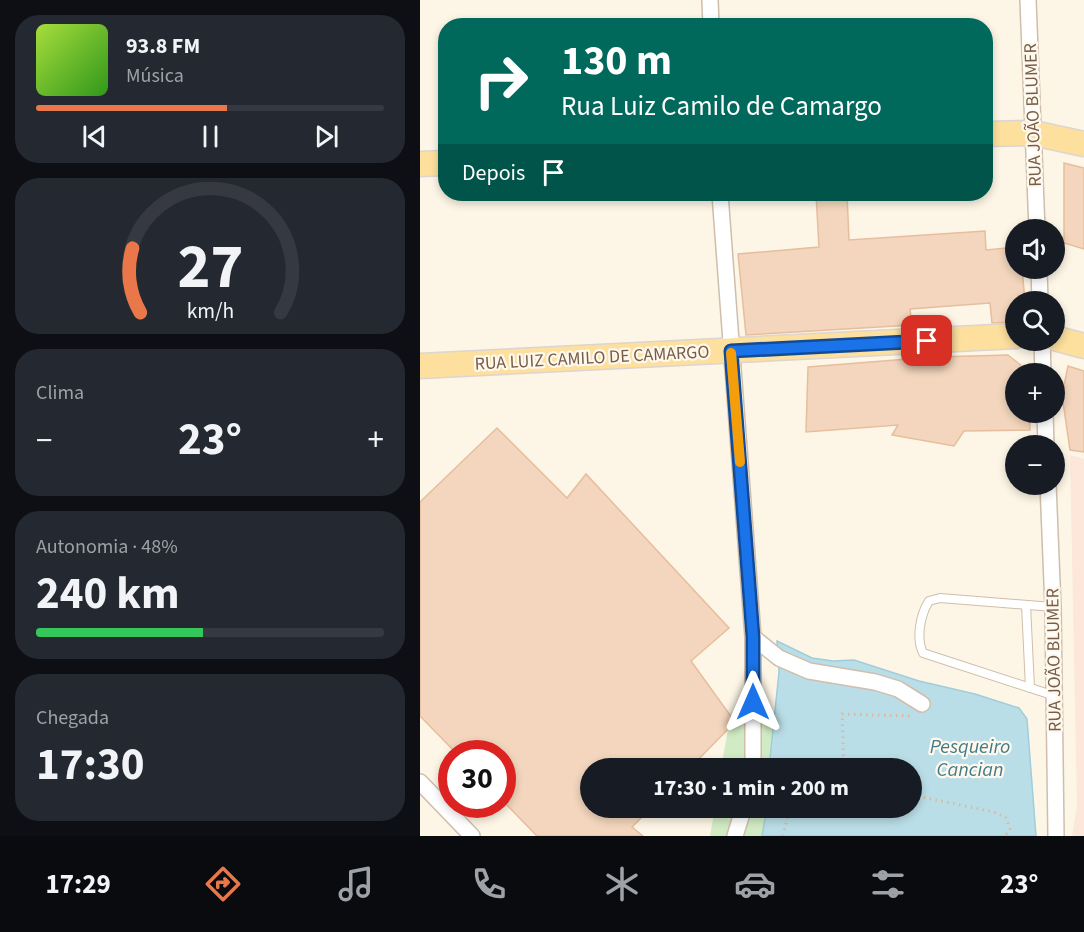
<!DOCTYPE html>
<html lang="pt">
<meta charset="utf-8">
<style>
:root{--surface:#171b24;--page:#242831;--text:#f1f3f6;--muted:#9ea1a6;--line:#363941;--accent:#e97749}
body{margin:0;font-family:"Source Sans 3",sans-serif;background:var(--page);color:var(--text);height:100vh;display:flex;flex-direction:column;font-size:22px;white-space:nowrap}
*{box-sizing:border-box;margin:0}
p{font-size:20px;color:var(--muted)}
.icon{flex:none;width:33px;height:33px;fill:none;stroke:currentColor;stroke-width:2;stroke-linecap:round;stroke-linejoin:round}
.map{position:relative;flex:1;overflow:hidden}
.panel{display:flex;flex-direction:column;gap:15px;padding:15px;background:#0d0f14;width:420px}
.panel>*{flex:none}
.hud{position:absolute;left:18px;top:18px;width:555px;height:183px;border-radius:24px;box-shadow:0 3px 9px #0003;background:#00695c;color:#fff;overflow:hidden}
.fabs{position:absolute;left:585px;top:219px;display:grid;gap:12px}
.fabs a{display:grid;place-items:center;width:60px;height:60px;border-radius:50%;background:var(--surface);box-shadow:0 3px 9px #0003;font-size:30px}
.speed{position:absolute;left:18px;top:740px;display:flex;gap:12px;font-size:30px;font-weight:700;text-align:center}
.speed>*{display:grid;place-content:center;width:78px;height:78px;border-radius:50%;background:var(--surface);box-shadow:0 3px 9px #0003;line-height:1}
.speed .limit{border:9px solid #d22;background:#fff;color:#111}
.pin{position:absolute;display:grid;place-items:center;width:51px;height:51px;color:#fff;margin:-26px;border-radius:12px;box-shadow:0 3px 9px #0006}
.me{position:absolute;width:66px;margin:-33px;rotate:0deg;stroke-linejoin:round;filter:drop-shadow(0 0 4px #0008)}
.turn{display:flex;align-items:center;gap:21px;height:126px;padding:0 24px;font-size:27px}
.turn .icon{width:78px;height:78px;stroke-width:2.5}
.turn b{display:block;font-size:42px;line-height:51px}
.then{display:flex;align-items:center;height:57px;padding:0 24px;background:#0003;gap:12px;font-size:22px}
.big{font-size:45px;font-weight:700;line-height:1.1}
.panel .card{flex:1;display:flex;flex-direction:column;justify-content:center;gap:9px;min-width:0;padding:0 21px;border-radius:24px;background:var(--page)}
.panel .dial{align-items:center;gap:0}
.dial svg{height:156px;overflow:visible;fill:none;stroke:var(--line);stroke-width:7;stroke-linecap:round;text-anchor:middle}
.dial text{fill:var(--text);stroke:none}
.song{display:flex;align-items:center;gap:18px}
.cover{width:72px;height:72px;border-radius:9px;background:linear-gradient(135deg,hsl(80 70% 55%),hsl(110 70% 35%))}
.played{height:6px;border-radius:3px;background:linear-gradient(90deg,var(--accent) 55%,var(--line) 55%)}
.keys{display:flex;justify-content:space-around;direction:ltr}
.heat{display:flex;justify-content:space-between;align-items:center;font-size:33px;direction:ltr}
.charge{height:9px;border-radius:4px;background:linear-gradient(90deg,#34c759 48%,var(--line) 0)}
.trip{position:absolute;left:160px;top:758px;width:342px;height:60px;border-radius:30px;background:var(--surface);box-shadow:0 3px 9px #0003;font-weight:700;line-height:60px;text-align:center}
.tab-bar{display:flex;height:96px;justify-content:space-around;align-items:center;background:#090b0e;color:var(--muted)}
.tab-bar .icon{width:42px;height:42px}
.tab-bar .selected{color:var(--accent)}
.tab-bar b{font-size:27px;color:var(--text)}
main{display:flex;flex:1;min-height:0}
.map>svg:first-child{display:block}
</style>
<main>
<section class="panel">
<div class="card">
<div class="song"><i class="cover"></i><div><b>93.8 FM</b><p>Música</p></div></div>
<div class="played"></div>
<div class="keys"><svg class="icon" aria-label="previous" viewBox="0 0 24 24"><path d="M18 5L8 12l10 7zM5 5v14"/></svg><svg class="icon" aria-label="pause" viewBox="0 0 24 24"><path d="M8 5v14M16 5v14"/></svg><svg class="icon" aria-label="next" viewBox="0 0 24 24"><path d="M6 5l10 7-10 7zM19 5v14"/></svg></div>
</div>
<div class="card dial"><svg viewBox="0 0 100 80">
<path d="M14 69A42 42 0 1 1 86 69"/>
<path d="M14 69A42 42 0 0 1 10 36" stroke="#e97749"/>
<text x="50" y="56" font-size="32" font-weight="700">27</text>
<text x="50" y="72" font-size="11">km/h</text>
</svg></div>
<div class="card"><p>Clima</p>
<div class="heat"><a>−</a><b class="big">23°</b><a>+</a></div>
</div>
<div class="card"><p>Autonomia · 48%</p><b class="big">240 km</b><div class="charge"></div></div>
<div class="card"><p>Chegada</p><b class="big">17:30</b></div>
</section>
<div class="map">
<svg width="664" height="836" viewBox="0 0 664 836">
<rect width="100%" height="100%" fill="#fdf6e6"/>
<polygon fill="#fde7da" points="650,455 664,459 664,836 652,836 657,806"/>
<g fill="#d1ebc4">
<path d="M336,695C349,717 364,741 365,768H301L311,713Z"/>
<polygon points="295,807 378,807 379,836 290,836"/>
</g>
<polygon fill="#badee7" stroke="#a0cdd9" stroke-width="1.5" points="357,641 392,658 413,661 434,660 499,681 555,694 599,708 607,719 616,836 342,836 347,807 492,807 492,768 349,768 359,672"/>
<g fill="#f3d6bd" stroke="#e6be9d" stroke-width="1.5">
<polygon points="644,163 664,168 664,249 644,243"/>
<polygon points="396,194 427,194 429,240 565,231 566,250 596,247 596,268 602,268 605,302 596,302 596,322 572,323 570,303 490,309 492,325 326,335 318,254 399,247"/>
<polygon points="588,355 612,374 596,374 596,412 609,412 610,430 544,431 534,446 472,435 478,425 386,432 388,367 513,357"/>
<polygon points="648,366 664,371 664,452 650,450 642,395"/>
<polygon points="77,428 147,498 166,474 309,628 271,661 315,722 270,768 171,768 171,807 232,807 212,827 223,836 117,836 82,800 82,753 36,753 0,716 0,502"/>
</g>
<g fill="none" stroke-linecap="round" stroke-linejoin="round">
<g stroke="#cfbeac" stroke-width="10">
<g id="lane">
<polyline points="606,605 610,688"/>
<path d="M633,607L520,598L509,601C500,615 496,638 503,653L635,696"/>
</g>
</g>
<g stroke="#cfbeac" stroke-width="18">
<g id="street">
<polyline points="290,0 291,26"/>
<polyline points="608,0 617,230"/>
<polyline points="300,194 333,637 333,768"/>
<polyline points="619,268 620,302"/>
<polyline points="622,340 623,374"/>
<polyline points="625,412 626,446"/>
<polyline points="628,484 633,607 636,836"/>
<polyline points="333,637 359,658 389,671 455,682 478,689 502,704"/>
<polyline points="0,782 52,836"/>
<polyline points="315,836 324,807"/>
</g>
</g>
<g stroke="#dcd5d0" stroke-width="27">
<g id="primary">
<polyline points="566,134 613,133 664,144"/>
<polyline points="0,164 26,163"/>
<polyline points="634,338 664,346"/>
<polyline points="0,366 596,336"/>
</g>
</g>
<g stroke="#d8b9a0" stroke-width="3" stroke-dasharray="1.5 4.5" stroke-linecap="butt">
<polyline points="424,768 422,714 490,716"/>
<polyline points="492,795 574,812 586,818 590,829 585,836"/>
<polyline points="363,836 370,807"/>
</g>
<use href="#lane" stroke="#fff" stroke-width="8"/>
<use href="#street" stroke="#fff" stroke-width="15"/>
<use href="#primary" stroke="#fddf9e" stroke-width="24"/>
</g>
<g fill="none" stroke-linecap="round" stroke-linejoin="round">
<g stroke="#114b97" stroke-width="15">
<polyline id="route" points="333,702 333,637 311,351 507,341"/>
</g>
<use href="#route" stroke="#1a73e8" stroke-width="10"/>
<polyline stroke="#f59e0b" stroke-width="10" points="311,353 320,462"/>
</g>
<g text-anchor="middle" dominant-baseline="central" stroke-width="4.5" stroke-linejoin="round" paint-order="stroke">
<g font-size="18" fill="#775d4a" stroke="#fff9ed">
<text transform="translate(613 115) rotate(-92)">RUA JOÃO BLUMER</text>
<text transform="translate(172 358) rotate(-3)">RUA LUIZ CAMILO DE CAMARGO</text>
<text transform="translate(634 660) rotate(-91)">RUA JOÃO BLUMER</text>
</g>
<g font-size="20" font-style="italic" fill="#437a8b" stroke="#fff9ed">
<text x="550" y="747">Pesqueiro<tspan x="550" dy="23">Cancian</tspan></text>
</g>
</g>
</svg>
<div class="fabs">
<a><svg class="icon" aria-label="sound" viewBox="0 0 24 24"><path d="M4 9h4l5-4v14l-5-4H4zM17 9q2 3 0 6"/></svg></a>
<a><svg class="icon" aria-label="search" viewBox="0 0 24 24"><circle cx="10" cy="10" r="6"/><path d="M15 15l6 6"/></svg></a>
<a>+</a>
<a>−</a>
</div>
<div class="speed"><div class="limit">30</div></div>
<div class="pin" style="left:507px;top:341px;background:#d93025"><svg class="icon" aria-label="arrive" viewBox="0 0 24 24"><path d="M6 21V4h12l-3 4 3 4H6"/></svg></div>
<svg class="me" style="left:333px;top:702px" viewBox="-20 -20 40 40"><path d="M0-17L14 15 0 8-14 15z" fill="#1a73e8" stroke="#fff" stroke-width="4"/></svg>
<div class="trip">17:30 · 1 min · 200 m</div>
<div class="hud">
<div class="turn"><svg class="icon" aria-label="right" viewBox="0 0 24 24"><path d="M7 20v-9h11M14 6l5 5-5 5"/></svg><div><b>130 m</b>Rua Luiz Camilo de Camargo</div></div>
<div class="then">Depois<svg class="icon" aria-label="arrive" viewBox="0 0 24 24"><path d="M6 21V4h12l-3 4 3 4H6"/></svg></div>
</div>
</div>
</main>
<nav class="tab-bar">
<b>17:29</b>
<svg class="icon selected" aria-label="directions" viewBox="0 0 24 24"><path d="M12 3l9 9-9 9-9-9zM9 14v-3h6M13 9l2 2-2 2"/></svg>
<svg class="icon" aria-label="music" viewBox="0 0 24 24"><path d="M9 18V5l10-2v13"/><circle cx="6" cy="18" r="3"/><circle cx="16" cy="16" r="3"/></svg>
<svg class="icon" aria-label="phone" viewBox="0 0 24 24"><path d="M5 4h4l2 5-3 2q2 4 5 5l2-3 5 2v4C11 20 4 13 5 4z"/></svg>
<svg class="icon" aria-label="climate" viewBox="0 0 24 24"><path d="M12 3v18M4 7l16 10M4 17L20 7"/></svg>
<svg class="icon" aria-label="car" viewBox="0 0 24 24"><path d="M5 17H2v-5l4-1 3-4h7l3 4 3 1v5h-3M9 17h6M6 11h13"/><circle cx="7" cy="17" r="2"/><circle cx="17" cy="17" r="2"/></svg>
<svg class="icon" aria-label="filters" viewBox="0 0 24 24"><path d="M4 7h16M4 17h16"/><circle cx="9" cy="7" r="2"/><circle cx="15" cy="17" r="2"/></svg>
<b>23°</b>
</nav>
